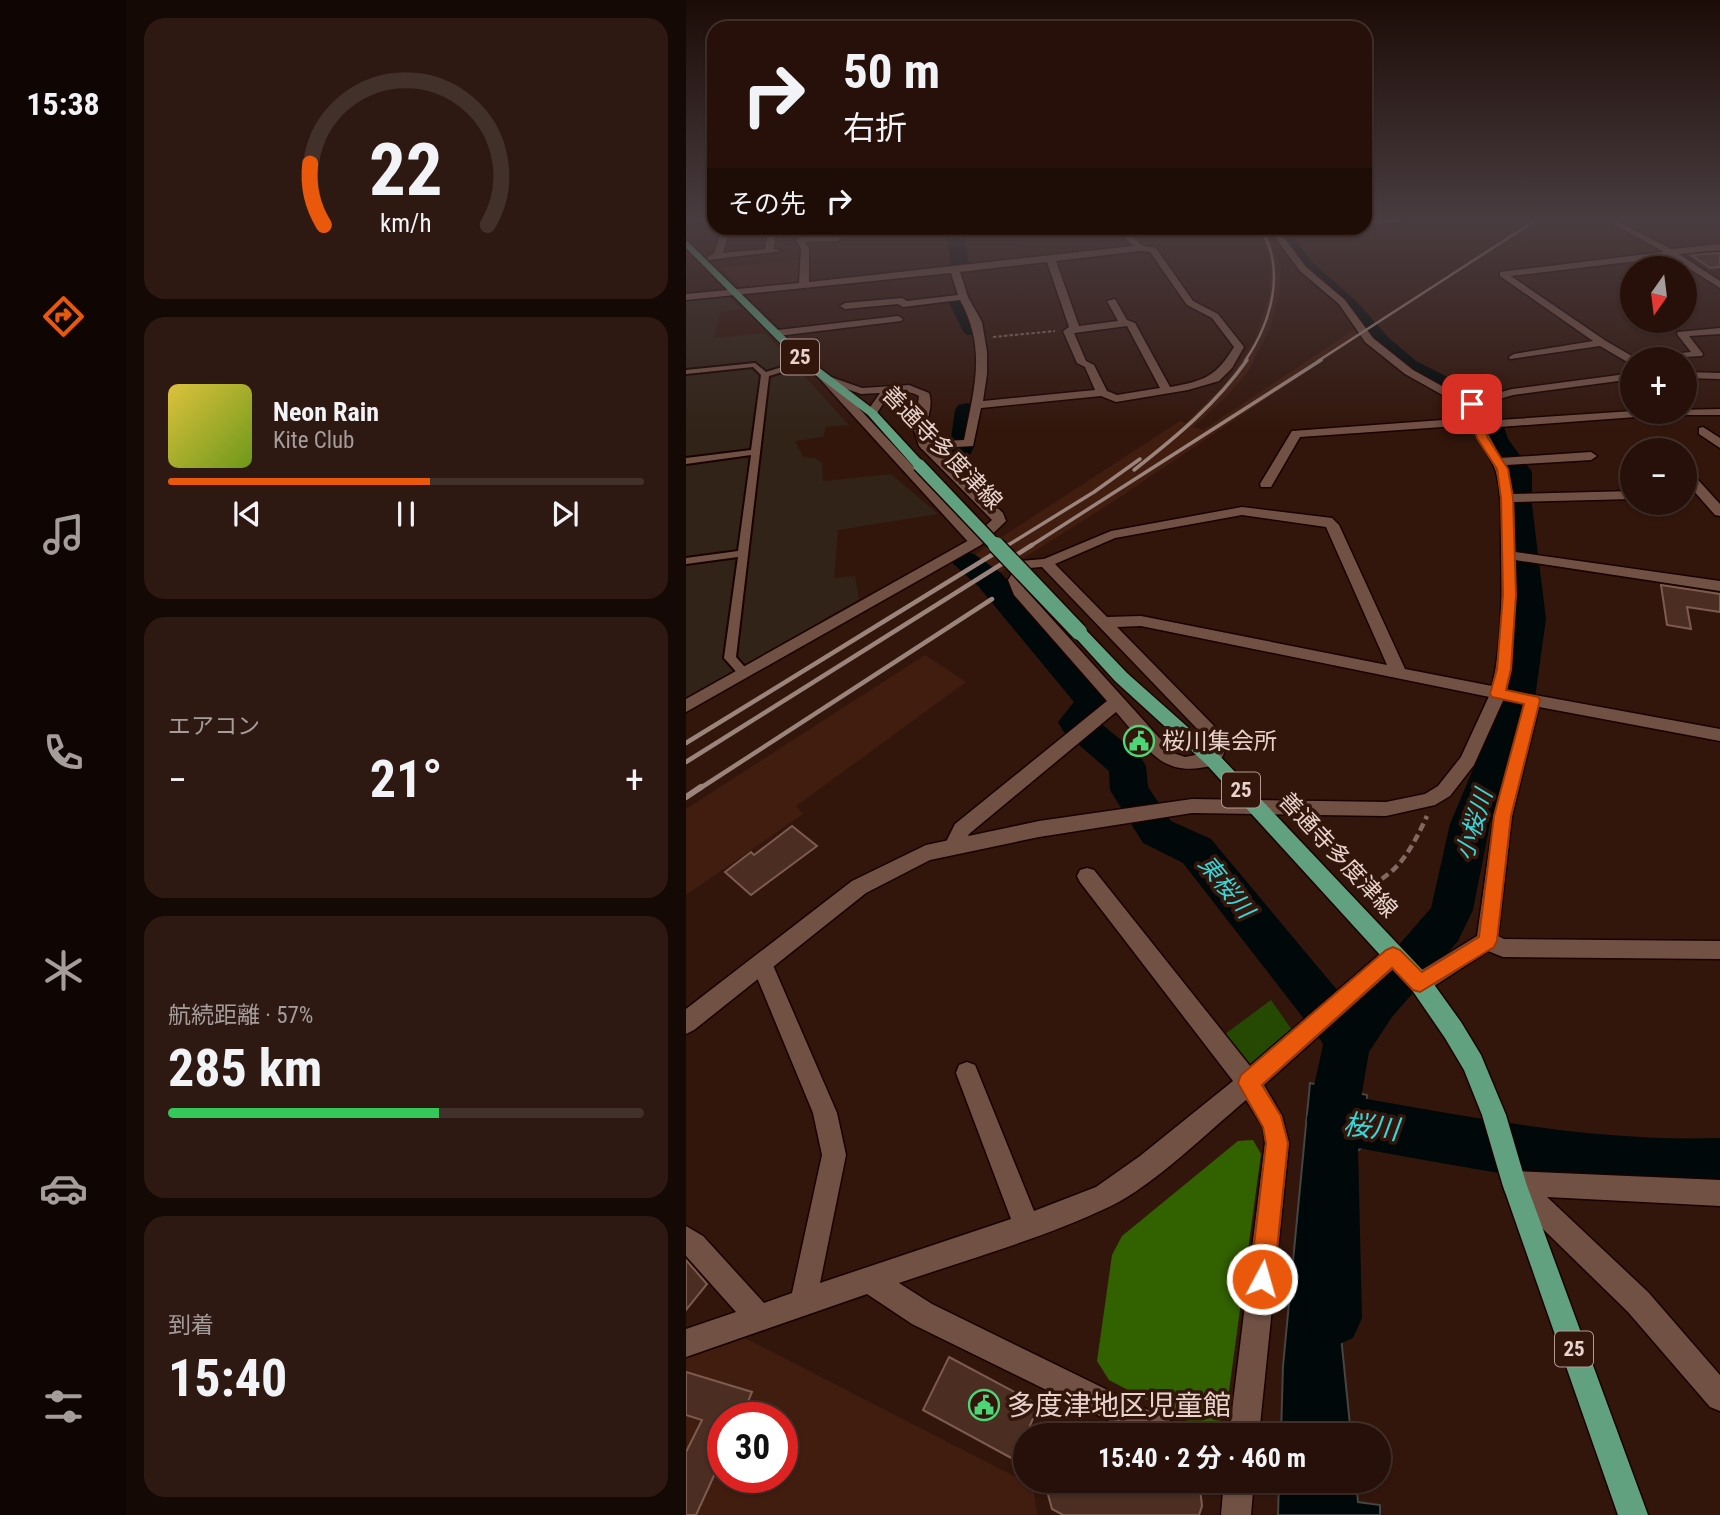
<!DOCTYPE html>
<html lang="ja">
<meta charset="utf-8">
<style>
:root{--surface:#261009;--page:#2e1912;--text:#f1f3f6;--muted:#a49d9c;--line:#42302a;--accent:#ea580c}
body{margin:0;font-family:"Roboto Condensed","Noto Sans JP",sans-serif;background:var(--page);color:var(--text);height:100vh;display:flex;flex-direction:column;font-size:26px;white-space:nowrap}
*{box-sizing:border-box;margin:0}
p{font-size:23px;color:var(--muted)}
.icon{flex:none;width:38px;height:38px;fill:none;stroke:currentColor;stroke-width:2;stroke-linecap:round;stroke-linejoin:round}
.map{position:relative;flex:1;overflow:hidden}
.panel{display:flex;flex-direction:column;gap:18px;padding:18px;background:#150905;width:560px}
.panel>*{flex:none}
.top-card{position:absolute;left:21px;top:21px;width:665px;height:214px;border-radius:21px;box-shadow:0 2px 5px #0004,0 0 0 2px var(--line);background:#261009;color:var(--text);overflow:hidden}
.needle{width:46px;rotate:194deg}
.controls{position:absolute;left:934px;top:256px;display:grid;gap:14px}
.controls a{display:grid;place-items:center;width:77px;height:77px;border-radius:50%;background:var(--surface);box-shadow:0 2px 5px #0004,0 0 0 2px var(--line);font-size:35px}
.speed{position:absolute;left:21px;top:1402px;display:flex;gap:14px;font-size:35px;font-weight:700;text-align:center}
.speed>*{display:grid;place-content:center;width:91px;height:91px;border-radius:50%;background:var(--surface);box-shadow:0 2px 5px #0004,0 0 0 2px var(--line);line-height:1}
.speed .limit{border:10px solid #d22;background:#fff;color:#111}
.pin{position:absolute;display:grid;place-items:center;width:60px;height:60px;color:#fff;margin:-30px;border-radius:14px;box-shadow:0 4px 10px #0006}
.me{position:absolute;width:77px;margin:-38px;rotate:6deg;stroke-linejoin:round;filter:drop-shadow(0 0 5px #0008)}
.turn{display:flex;align-items:center;gap:24px;height:147px;padding:0 21px;font-size:32px}
.turn .icon{width:91px;height:91px;stroke-width:2.5}
.turn b{display:block;font-size:49px;line-height:60px}
.then{display:flex;align-items:center;height:66px;padding:0 21px;background:#0003;gap:14px;font-size:26px}
.big{font-size:52px;font-weight:700;line-height:1.1}
.panel .tile{flex:1;display:flex;flex-direction:column;justify-content:center;gap:10px;min-width:0;padding:0 24px;border-radius:21px;background:var(--page)}
.panel .dial{align-items:center;gap:0}
.dial svg{height:182px;overflow:visible;fill:none;stroke:var(--line);stroke-width:7;stroke-linecap:round;text-anchor:middle}
.dial text{fill:var(--text);stroke:none}
.song{display:flex;align-items:center;gap:21px}
.cover{width:84px;height:84px;border-radius:10px;background:linear-gradient(135deg,hsl(50 70% 55%),hsl(80 70% 35%))}
.played{height:7px;border-radius:4px;background:linear-gradient(90deg,var(--accent) 55%,var(--line) 55%)}
.keys{display:flex;justify-content:space-around;direction:ltr}
.heat{display:flex;justify-content:space-between;align-items:center;font-size:38px;direction:ltr}
.charge{height:10px;border-radius:5px;background:linear-gradient(90deg,#34c759 57%,var(--line) 0)}
.trip{position:absolute;left:327px;top:1423px;width:378px;height:70px;border-radius:35px;background:var(--surface);box-shadow:0 2px 5px #0004,0 0 0 2px var(--line);font-weight:700;line-height:70px;text-align:center}
main{display:flex;flex:1;min-height:0}
.tab-bar{display:flex;flex-direction:column;width:126px;justify-content:space-around;align-items:center;background:#0f0604;color:var(--muted)}
.tab-bar .icon{width:49px;height:49px}
.tab-bar .on{color:var(--accent)}
.tab-bar b{font-size:32px;color:var(--text)}
.map>svg:first-child{display:block}
</style>
<main>
<nav class="tab-bar">
<b>15:38</b>
<svg class="icon on" aria-label="directions" viewBox="0 0 24 24"><path d="M12 3l9 9-9 9-9-9zM9 14v-3h6M13 9l2 2-2 2"/></svg>
<svg class="icon" aria-label="music" viewBox="0 0 24 24"><path d="M9 18V5l10-2v13"/><circle cx="6" cy="18" r="3"/><circle cx="16" cy="16" r="3"/></svg>
<svg class="icon" aria-label="phone" viewBox="0 0 24 24"><path d="M5 4h4l2 5-3 2q2 4 5 5l2-3 5 2v4C11 20 4 13 5 4z"/></svg>
<svg class="icon" aria-label="climate" viewBox="0 0 24 24"><path d="M12 3v18M4 7l16 10M4 17L20 7"/></svg>
<svg class="icon" aria-label="car" viewBox="0 0 24 24"><path d="M5 17H2v-5l4-1 3-4h7l3 4 3 1v5h-3M9 17h6M6 11h13"/><circle cx="7" cy="17" r="2"/><circle cx="17" cy="17" r="2"/></svg>
<svg class="icon" aria-label="filters" viewBox="0 0 24 24"><path d="M4 7h16M4 17h16"/><circle cx="9" cy="7" r="2"/><circle cx="15" cy="17" r="2"/></svg>
</nav>
<section class="panel">
<div class="tile dial"><svg viewBox="0 0 100 80">
<path d="M14 69A42 42 0 1 1 86 69"/>
<path d="M14 69A42 42 0 0 1 8 42" stroke="#ea580c"/>
<text x="50" y="56" font-size="32" font-weight="700">22</text>
<text x="50" y="72" font-size="11">km/h</text>
</svg></div>
<div class="tile">
<div class="song"><i class="cover"></i><div><b>Neon Rain</b><p>Kite Club</p></div></div>
<div class="played"></div>
<div class="keys"><svg class="icon" aria-label="previous" viewBox="0 0 24 24"><path d="M18 5L8 12l10 7zM5 5v14"/></svg><svg class="icon" aria-label="pause" viewBox="0 0 24 24"><path d="M8 5v14M16 5v14"/></svg><svg class="icon" aria-label="next" viewBox="0 0 24 24"><path d="M6 5l10 7-10 7zM19 5v14"/></svg></div>
</div>
<div class="tile"><p>エアコン</p>
<div class="heat"><a>−</a><b class="big">21°</b><a>+</a></div>
</div>
<div class="tile"><p>航続距離 · 57%</p><b class="big">285 km</b><div class="charge"></div></div>
<div class="tile"><p>到着</p><b class="big">15:40</b></div>
</section>
<div class="map">
<svg width="1034" height="1515" viewBox="0 0 1034 1515">
<rect width="100%" height="100%" fill="#32160c"/>
<g fill="#411d10" fill-rule="evenodd">
<polygon points="569,228 578,228 583,234 595,269 593,296 584,328 561,373 540,397 507,427 517,430 674,326 680,323 684,329 428,501 306,578 282,559 494,421 500,423 540,383 568,342 583,296 585,269 580,246"/>
<polygon points="114,259 115,272 110,284 57,289 36,268"/>
<polygon points="239,655 280,682 110,806 117,814 0,895 0,809"/>
<path d="M59,1338L347,1486L351,1515H0V1358ZM37,1418H96V1477H37Z"/>
</g>
<polygon fill="#312317" points="39,294 56,309 34,312 28,338 79,333 163,425 140,427 137,437 109,441 117,457 129,458 136,463 137,481 205,474 252,514 152,530 148,578 169,576 173,599 0,699 0,299"/>
<polygon fill="#254802" points="585,1000 606,1030 558,1074 531,1040"/>
<polygon fill="#326100" points="567,1140 575,1154 541,1406 532,1425 509,1425 423,1380 411,1361 426,1255 436,1236 552,1141"/>
<g fill="#000809" stroke="#454544" stroke-width="2">
<polygon points="624,1083 681,1095 678,1146 659,1160 641,1198 665,1435 595,1435 597,1366"/>
<polygon points="593,1481 670,1481 672,1502 694,1505 694,1515 592,1515"/>
</g>
<g fill="none" stroke-linecap="round" stroke-linejoin="round">
<g fill="#000809" fill-rule="evenodd">
<polygon points="260,228 278,228 283,268 281,272 267,272 265,268"/>
<path d="M585,228H601L626,262L671,302L702,337L730,361L791,392L814,416L822,439L846,472V505L860,619L847,712L804,824L787,910L772,941L706,1017L683,1052L675,1098C795,1119 912,1142 1034,1138V1190C910,1194 793,1170 672,1148L676,1318L667,1338L647,1347L627,1338L618,1318L621,1118L637,1045L636,1042L497,863L457,843L424,790L423,771L377,731L372,722L388,702L293,587L263,560L268,554L278,551L288,554L315,573L420,694L425,703L412,721L454,756L460,766L462,787L485,821L525,839L662,1003L745,908L764,824L811,712L828,619L818,505L820,472L797,440L791,418L775,402L714,371L686,347L657,310L612,270Z"/>
<polygon points="271,293 278,295 281,299 299,331 295,335 281,335 277,331 261,299 264,295"/>
<path d="M281,403L290,405C294,412 292,419 291,427C290,447 284,469 259,462L255,457L264,445L269,410L272,405Z"/>
</g>
</g>
<g fill="#4b2d22" stroke="#7d5b4e" stroke-width="2">
<polygon points="1034,253 1034,267 1024,268 1005,255"/>
<polygon points="975,585 1034,594 1034,612 1001,607 1005,629 981,625"/>
<polygon points="106,826 131,846 65,895 39,872 65,852 68,855"/>
<polygon points="0,1260 21,1284 0,1310"/>
<polygon points="263,1357 353,1405 329,1460 237,1410"/>
<polygon points="0,1372 66,1392 55,1418 37,1418 37,1456 10,1515 0,1515 0,1452 16,1420 0,1415"/>
<polygon points="358,1480 513,1480 516,1506 513,1515 377,1515 366,1509"/>
</g>
<g fill="none" stroke-linecap="round" stroke-linejoin="round">
<g stroke="#190200" stroke-width="4">
<polygon id="service" points="119,360 122,360 122,364 83,376 50,657 64,673 58,677 54,676 38,658 52,557 0,564 0,558 52,551 65,455 0,464 0,458 65,450 75,375 67,367 0,374 0,370 69,363 80,372"/>
</g>
<g stroke="#190200" stroke-width="3">
<g id="minor">
<polygon points="711,218 739,218 679,226 679,222"/>
<polygon points="916,218 926,218 985,249 1034,244 1034,250 993,254 1034,281 1034,288 985,257 825,276 920,341 951,359 947,359 947,364 943,363 914,346 824,359 823,357 828,354 907,341 814,276 814,272 978,252"/>
<polygon points="36,228 44,228 37,253 79,249 82,228 90,228 88,249 96,251 22,260 22,256 28,254"/>
<path d="M160,228H169L151,241L118,242L123,248V282L447,246L429,228H437L457,246L470,248L507,301L532,314L558,347L546,368L533,381L502,390L430,402L415,396L295,408L287,446L235,449V443L239,442L278,440C288,389 301,349 274,300L217,307L212,304L159,309L154,306L159,303L216,298L221,301L272,295L265,273L0,300V294L113,283L115,249L110,240L118,235L146,236ZM454,251L464,252L501,305L526,318L548,347C530,377 518,381 484,387L449,323L441,320L429,299L421,301L432,321L393,326L370,261ZM361,262L383,327L377,331L391,363L399,367L409,390L297,401L301,374V352L296,322L282,297L274,272ZM441,326L474,388L431,395L421,391L408,365L400,361L388,333Z"/>
<path d="M582,228H590L592,230L651,228L647,230L596,235L620,267L659,300L687,338L727,370L783,401L826,389L940,374L945,377L940,380L827,395L789,406L797,421L947,411L1034,409V415H977L799,428L815,458L905,452L911,456L905,460L820,465L827,494L947,491V499L828,502L829,552L1034,581V591L829,560L826,669L821,690L1034,729V741L853,707L826,816L812,936L818,939L1034,941V959L817,957L802,951L742,990L734,993L726,990L723,983L726,976L791,936L808,816L838,704L455,626L431,627L531,729C540,742 542,750 532,764C475,781 464,750 430,712L283,834L275,852L268,854L261,852L258,846L269,824L421,701L328,595L322,580L334,561L358,559L425,531L556,507L646,518L653,525L719,669L806,686C817,640 816,589 815,542C815,519 816,495 810,472C807,460 791,437 785,425L614,437L585,487H575L574,484L606,431L784,418L778,407L719,374L679,342L653,304L614,271ZM556,515L640,527L701,665L455,616L421,617L369,564L429,538ZM356,567L519,737L520,753L499,757L487,753L339,589C335,581 336,575 343,568Z"/>
<polygon points="212,316 217,319 215,321 92,336 87,333 92,330"/>
<polygon points="1034,328 1034,334 1003,336 1017,354 1016,356 959,359 964,356 1005,352 991,334 992,332"/>
<polygon points="999,372 1034,373 1034,379 999,378"/>
<polygon points="132,373 140,373 295,539 295,545 285,545 132,377"/>
<polygon points="1017,427 1034,438 1034,448 1013,434 1013,428"/>
<polygon points="999,469 1003,470 1034,504 1034,516 1029,515 999,481"/>
<path d="M401,868L408,870L564,1066L700,949L707,947L714,949L717,956L714,963L578,1085L596,1116L603,1143L573,1435H543L579,1143L577,1127L560,1100C522,1132 468,1185 425,1206C358,1238 283,1259 213,1283L246,1304L493,1425L498,1435H452L226,1324L181,1294L0,1357V1329L50,1312L0,1256V1226L17,1236L78,1303L106,1293L136,1155L127,1113L65,963L69,956L76,953L83,956L151,1113L160,1155L134,1283L325,1219L270,1073L273,1065L281,1062L289,1065L348,1211L410,1187L454,1156L547,1081L394,882L391,876L394,870Z"/>
<polygon points="828,1171 1034,1180 1034,1206 861,1197 962,1292 1034,1375 1034,1411 1024,1407 942,1312 819,1192 816,1183 819,1174"/>
<polygon points="538,1480 568,1480 565,1515 535,1515"/>
</g>
</g>
<g stroke="#190200" stroke-width="3">
<g id="tertiary">
<path d="M145,377L176,388L223,385L243,393C249,411 235,423 244,444L317,513L320,521L295,545L0,712V699L285,539L306,520L233,446L228,430L233,396C212,385 200,397 190,415L186,416L180,413L194,393L175,394L141,382V378Z"/>
<polygon points="812,688 820,694 788,765 764,796 749,805 700,816 506,813 353,837 244,860 180,893 8,1030 0,1034 0,1009 166,881 240,845 353,821 506,799 700,802 739,794 752,786 775,757 804,694"/>
</g>
</g>
<g stroke="#190200" stroke-width="3">
<g id="primary">
<polygon points="0,240 123,360 190,411 237,462 237,468 229,468 182,415 115,364 0,248"/>
<polygon points="393,627 398,628 441,673 532,754 742,976 775,1022 795,1055 820,1115 840,1183 962,1515 932,1515 816,1183 796,1115 778,1070 759,1038 726,990 520,764 429,681 388,636 385,632 388,628"/>
</g>
</g>
<polyline stroke="#816860" stroke-width="2" stroke-dasharray="3.5 2" stroke-linecap="butt" points="307,337 369,331"/>
<path stroke="#816860" stroke-width="4.5" stroke-dasharray="8 4.5" stroke-linecap="butt" d="M673,889C711,878 725,850 741,816"/>
<use href="#service" fill="#725145" fill-rule="evenodd"/>
<use href="#minor" fill="#725145" fill-rule="evenodd"/>
<use href="#tertiary" fill="#725145" fill-rule="evenodd"/>
<use href="#primary" fill="#61a180" fill-rule="evenodd"/>
<g stroke="#9b847b" stroke-width="2.5">
<path d="M559,361C585,323 601,269 574,228"/>
<polyline points="632,361 853,218"/>
</g>
<g stroke="#9b847b" stroke-width="3.5">
<path d="M448,470C490,437 530,404 561,360"/>
<polyline points="319,547 408,492 454,459"/>
<polyline points="343,547 635,360"/>
</g>
<g stroke="#9b847b" stroke-width="4.5">
<polyline points="0,743 322,545"/>
<polyline points="0,762 346,545"/>
<polyline points="13,789 306,599"/>
</g>
<polyline stroke="#9b847b" stroke-width="6" points="0,797 15,787"/>
<g stroke="#190200" stroke-width="15" stroke-linecap="butt">
<polyline id="primary-bridge-far1" points="233,465 311,547"/>
</g>
<g stroke="#190200" stroke-width="19" stroke-linecap="butt">
<polyline id="primary-bridge" points="310,545 393,632"/>
</g>
<use href="#primary-bridge-far1" stroke="#61a180" stroke-width="12"/>
<use href="#primary-bridge" stroke="#61a180" stroke-width="16"/>
</g>
<linearGradient id="sky" x2="0" y2="1"><stop stop-color="#1c0c07"/><stop offset="0.51" stop-color="#493c40"/><stop offset="1" stop-color="#493c40" stop-opacity="0"/></linearGradient>
<rect width="1034" height="430" fill="url(#sky)"/>
<polygon fill="#ea580c" stroke="#983908" stroke-width="2" points="782,402 791,404 789,406 802,438 822,469 827,498 830,595 825,669 820,690 852,697 854,700 825,816 811,941 808,947 734,992 727,990 706,968 576,1085 595,1116 602,1143 588,1279 584,1288 576,1291 567,1288 564,1279 580,1143 577,1127 552,1083 555,1075 700,950 707,947 714,950 736,972 793,937 808,816 838,704 806,697 804,694 811,669 817,595 815,498 811,469 791,438 783,413 777,405"/>
<defs>
<g id="civic-ring" transform="scale(1.575)"><circle r="9.5" fill="#32160c" stroke="#4cd676" stroke-width="1.5"/><path d="M-.6-6.5H3V-4.5H.6V-3L4-1V1h2V6H-6V1h2V-1L-.6-3ZM-1.2 2.5V6h2.4V2.5Z" fill="#4cd676"/></g>
</defs>
<g fill-rule="evenodd">
<use href="#civic-ring" x="453" y="741"/>
<use href="#civic-ring" x="298" y="1405"/>
</g>
<g text-anchor="middle" dominant-baseline="central" stroke-width="7" stroke-linejoin="round" paint-order="stroke">
<g fill="#32160c" stroke="#b19a92" stroke-width="2">
<rect x="95" y="339.5" width="38" height="35" rx="5"/>
<rect x="536" y="772.5" width="38" height="35" rx="5"/>
<rect x="869" y="1331.5" width="38" height="35" rx="5"/>
</g>
<g font-size="21" font-weight="bold" fill="#e7d3cc">
<text x="114" y="357">25</text>
<text x="555" y="790">25</text>
<text x="888" y="1349">25</text>
</g>
<g font-size="23" fill="#e7d3cc" stroke="#32160c">
<text transform="translate(256 448) rotate(46)">善通寺多度津線</text>
<text transform="translate(652 855) rotate(47)">善通寺多度津線</text>
</g>
<g font-size="23" fill="#e7d3cc" stroke="#32160c" text-anchor="start">
<text x="476" y="741">桜川集会所</text>
</g>
<g font-size="24" font-style="italic" fill="#36d8dc" stroke="#32160c">
<text transform="translate(788 825) rotate(-73)">小桜川</text>
<text transform="translate(540 887) rotate(51)">東桜川</text>
</g>
<g font-size="28" font-style="italic" fill="#36d8dc" stroke="#32160c">
<text transform="translate(685 1127) rotate(6)">桜川</text>
</g>
<g font-size="28" fill="#e7d3cc" stroke="#32160c" text-anchor="start">
<text x="321" y="1405">多度津地区児童館</text>
</g>
</g>
</svg>
<div class="controls">
<a><svg class="needle" viewBox="-14 -14 28 28"><path d="M0-13l5 13h-10z" fill="#e53935"/><path d="M0 13l5-13h-10z" fill="#a49d9c"/></svg></a>
<a>+</a>
<a>−</a>
</div>
<div class="speed"><div class="limit">30</div></div>
<div class="pin" style="left:786px;top:404px;background:#d93025"><svg class="icon" aria-label="arrive" viewBox="0 0 24 24"><path d="M6 21V4h12l-3 4 3 4H6"/></svg></div>
<svg class="me" style="left:576px;top:1279px" viewBox="-20 -20 40 40"><circle r="17" fill="#ea580c" stroke="#fff" stroke-width="3"/><path d="M0-11L8 9 0 5-8 9z" fill="#fff"/></svg>
<div class="trip">15:40 · 2 分 · 460 m</div>
<div class="top-card">
<div class="turn"><svg class="icon" aria-label="right" viewBox="0 0 24 24"><path d="M7 20v-9h11M14 6l5 5-5 5"/></svg><div><b>50 m</b>右折</div></div>
<div class="then">その先<svg class="icon" aria-label="right" viewBox="0 0 24 24"><path d="M7 20v-9h11M14 6l5 5-5 5"/></svg></div>
</div>
</div>
</main>
